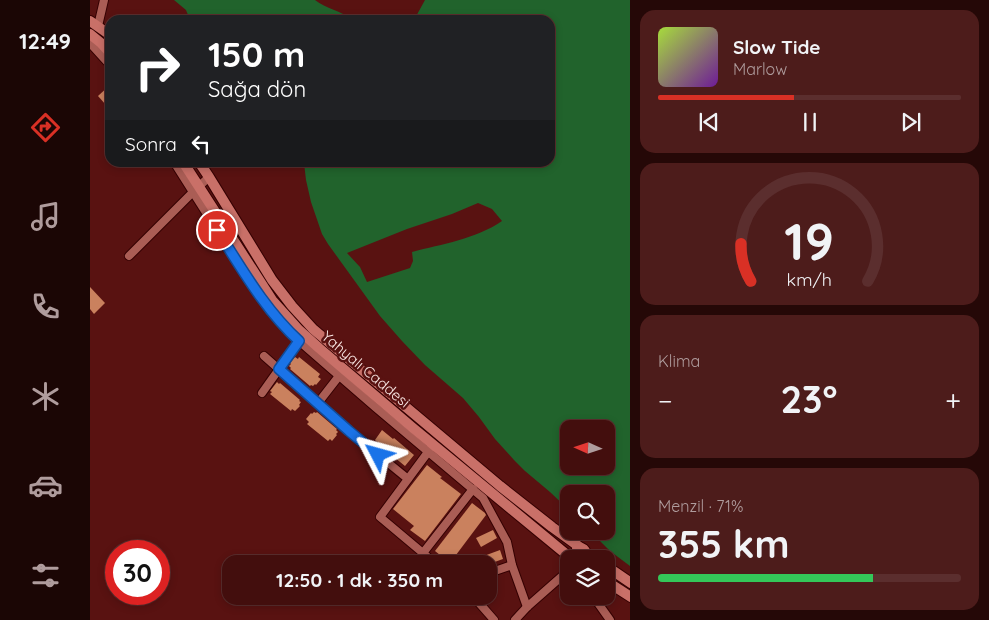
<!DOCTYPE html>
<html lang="tr">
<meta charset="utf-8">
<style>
:root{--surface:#430e0d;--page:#4d1c1b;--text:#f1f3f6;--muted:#af9c9d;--line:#5b2e2e;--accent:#d93025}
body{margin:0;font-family:Quicksand,sans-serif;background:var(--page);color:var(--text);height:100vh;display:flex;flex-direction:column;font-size:19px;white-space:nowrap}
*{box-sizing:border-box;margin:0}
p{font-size:16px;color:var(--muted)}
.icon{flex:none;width:28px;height:28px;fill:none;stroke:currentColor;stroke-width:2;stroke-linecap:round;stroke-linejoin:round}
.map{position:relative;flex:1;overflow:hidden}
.panel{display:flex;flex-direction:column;gap:10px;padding:10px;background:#250807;width:359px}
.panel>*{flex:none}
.banner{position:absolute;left:15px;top:15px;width:450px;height:152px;border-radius:15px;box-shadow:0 2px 8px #0003,0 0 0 1px var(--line);background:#202124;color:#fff;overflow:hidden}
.needle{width:32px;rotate:273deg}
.tools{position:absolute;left:470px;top:420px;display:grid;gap:10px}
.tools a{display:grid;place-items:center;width:55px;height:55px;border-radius:10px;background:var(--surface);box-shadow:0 2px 8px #0003,0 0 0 1px var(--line);font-size:25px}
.speed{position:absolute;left:15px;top:540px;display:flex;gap:10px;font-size:25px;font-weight:700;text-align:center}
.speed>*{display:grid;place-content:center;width:65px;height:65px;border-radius:50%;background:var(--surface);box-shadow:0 2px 8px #0003,0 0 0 1px var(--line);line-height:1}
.speed .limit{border:8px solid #d22;background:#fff;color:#111}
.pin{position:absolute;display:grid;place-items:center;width:42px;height:42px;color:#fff;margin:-21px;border:2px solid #fff;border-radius:50%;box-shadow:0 1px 5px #0007}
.me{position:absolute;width:55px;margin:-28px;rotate:309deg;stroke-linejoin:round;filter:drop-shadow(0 0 4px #0008)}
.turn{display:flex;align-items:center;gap:18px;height:105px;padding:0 20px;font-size:22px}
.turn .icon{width:65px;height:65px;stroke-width:2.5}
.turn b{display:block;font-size:35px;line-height:42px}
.then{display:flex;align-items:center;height:48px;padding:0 20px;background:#0003;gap:10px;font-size:19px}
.big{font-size:38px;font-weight:800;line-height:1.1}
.panel .card{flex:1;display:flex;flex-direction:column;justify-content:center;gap:8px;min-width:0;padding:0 18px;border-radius:15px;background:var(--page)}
.panel .dial{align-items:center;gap:0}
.dial svg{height:130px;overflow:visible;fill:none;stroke:var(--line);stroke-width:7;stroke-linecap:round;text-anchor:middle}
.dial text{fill:var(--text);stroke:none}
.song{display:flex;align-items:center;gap:15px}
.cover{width:60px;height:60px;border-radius:8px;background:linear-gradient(135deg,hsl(80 70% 55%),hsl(280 70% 35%))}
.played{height:5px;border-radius:2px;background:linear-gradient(90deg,var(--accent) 45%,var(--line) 45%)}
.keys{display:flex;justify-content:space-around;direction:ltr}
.heat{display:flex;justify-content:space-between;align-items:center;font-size:28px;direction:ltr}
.charge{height:8px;border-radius:4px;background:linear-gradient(90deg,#34c759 71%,var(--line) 0)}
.trip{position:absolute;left:132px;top:555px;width:275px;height:50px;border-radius:15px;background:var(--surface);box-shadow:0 2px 8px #0003,0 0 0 1px var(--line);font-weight:800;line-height:50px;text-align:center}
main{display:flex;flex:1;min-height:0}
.dock{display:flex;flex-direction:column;width:90px;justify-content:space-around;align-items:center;background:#1b0605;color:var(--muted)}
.dock .icon{width:35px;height:35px}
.dock .active{color:var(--accent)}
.dock b{font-size:22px;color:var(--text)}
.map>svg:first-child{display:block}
</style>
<main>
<nav class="dock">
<b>12:49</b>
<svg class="icon active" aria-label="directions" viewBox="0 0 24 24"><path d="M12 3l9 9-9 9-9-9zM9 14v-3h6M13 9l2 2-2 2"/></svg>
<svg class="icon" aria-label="music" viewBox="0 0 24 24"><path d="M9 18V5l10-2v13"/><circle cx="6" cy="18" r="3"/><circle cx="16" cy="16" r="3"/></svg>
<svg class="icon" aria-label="phone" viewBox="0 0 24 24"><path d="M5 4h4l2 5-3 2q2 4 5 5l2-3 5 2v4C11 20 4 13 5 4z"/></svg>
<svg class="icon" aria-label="climate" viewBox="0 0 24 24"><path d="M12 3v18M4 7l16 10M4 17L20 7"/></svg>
<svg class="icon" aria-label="car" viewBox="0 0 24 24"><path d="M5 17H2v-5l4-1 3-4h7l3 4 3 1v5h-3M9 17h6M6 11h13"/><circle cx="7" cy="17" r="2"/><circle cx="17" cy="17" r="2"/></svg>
<svg class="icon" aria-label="filters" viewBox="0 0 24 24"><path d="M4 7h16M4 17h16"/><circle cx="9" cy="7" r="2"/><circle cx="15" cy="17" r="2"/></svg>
</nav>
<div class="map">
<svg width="541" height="620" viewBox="0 0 541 620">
<rect width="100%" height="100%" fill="#591211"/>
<g fill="#21632c" fill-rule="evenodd">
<path d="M84,0H225C236,9 251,10 262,20H100L96,10Z"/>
<path d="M335,0H540V566L520,551L500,531H516V494H479V510L460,492L435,471L424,460L405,439L389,417L373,398L335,365L312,341L290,316L238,244L232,234L221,202L216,180L214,163L460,162V20H324ZM388,203L402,209L412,221C386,239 352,244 322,252L323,261L320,268L277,282L270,267L257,253L317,229L362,214ZM479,429H516V466H479Z"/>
</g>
<g fill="#ca815e">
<polygon points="20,85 20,102 16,105 8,96"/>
<polygon points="0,287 15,303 4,314 0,309"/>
<polygon points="205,357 208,359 209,357 230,374 228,377 231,379 226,385 225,384 223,386 221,385 220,386 200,369 201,368 199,366 201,364 200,363"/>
<polygon points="187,382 189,384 190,383 210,400 209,401 211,402 209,405 210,406 205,411 202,409 201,411 180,394 182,392 180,391"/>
<polygon points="224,412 226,413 227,412 247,429 246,430 248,432 246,434 247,435 242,441 240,439 238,441 217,424 219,422 216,419 221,413 222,414"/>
<polygon points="292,430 303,439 304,438 324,455 315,466 294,449 296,448 285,440"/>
<polygon points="337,465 352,477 350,478 371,494 335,541 320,530 324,526 303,509"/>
<polygon points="382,503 395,513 396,515 360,563 345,551"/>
<polygon points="403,530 407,538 391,547 386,538"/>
<polygon points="410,550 413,559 399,564 372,564"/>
</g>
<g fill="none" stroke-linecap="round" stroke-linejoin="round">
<g stroke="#350102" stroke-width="10">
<g id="minor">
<polyline points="8,26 14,0"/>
<polyline points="0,43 20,65"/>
<polyline points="84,162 165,290 193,325 209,341 285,407 393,498 417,542 422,565 437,607"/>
<polyline points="39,256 103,192 119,177"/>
<polyline points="174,356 259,431 318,479"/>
<polyline points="172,393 209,341"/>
<polyline points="228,403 249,376"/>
<polyline points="341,448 290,517 346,564"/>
<polyline points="333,553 383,489"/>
<polyline points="399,573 422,565"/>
<polyline points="383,596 404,620"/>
<polyline points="503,596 520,620"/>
<polyline points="425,620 437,607 479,570"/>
</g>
</g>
<g stroke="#350102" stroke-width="12">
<g id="major">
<polyline points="0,21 20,35"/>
<polyline points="0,34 11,43 20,53"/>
<polyline points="93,162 182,300 209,330 229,348 323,428 482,559"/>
<polyline points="109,162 119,177 182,280 202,306 223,329 410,486 462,527 491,548"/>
<path d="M487,548C494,547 498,552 495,559"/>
<polyline points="516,566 541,583"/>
<polyline points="516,581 541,597"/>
</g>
</g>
<use href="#minor" stroke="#aa5d55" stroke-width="8"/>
<use href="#major" stroke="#c97068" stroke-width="10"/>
</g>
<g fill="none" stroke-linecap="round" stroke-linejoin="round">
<g stroke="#114b97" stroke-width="12">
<path id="route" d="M127,230C152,269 175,310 209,341L189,369L259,431L288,455"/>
</g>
<use href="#route" stroke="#1a73e8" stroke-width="9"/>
</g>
<g text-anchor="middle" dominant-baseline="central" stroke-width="5" stroke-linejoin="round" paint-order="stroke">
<g font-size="15" fill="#fbe9e6" stroke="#591211">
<text transform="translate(276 369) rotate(40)">Yahyalı Caddesi</text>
</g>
</g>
</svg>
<div class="tools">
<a><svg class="needle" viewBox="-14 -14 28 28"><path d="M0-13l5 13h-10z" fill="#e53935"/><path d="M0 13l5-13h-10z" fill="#af9c9d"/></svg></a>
<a><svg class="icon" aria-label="search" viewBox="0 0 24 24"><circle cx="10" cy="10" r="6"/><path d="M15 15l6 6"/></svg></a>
<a><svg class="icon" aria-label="layers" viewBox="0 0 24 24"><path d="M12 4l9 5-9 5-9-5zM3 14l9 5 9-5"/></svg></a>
</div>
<div class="speed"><div class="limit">30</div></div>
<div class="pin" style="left:127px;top:230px;background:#d93025"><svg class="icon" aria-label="arrive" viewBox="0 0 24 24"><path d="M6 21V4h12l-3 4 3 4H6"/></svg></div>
<svg class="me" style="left:288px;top:455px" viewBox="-20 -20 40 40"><path d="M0-17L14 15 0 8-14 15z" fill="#1a73e8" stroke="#fff" stroke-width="4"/></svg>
<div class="trip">12:50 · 1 dk · 350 m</div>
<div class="banner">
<div class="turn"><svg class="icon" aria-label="right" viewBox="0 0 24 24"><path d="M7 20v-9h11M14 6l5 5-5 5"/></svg><div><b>150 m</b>Sağa dön</div></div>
<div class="then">Sonra<svg class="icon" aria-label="left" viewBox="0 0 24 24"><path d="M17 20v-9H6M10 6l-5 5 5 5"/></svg></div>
</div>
</div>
<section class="panel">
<div class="card">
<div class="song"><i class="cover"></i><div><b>Slow Tide</b><p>Marlow</p></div></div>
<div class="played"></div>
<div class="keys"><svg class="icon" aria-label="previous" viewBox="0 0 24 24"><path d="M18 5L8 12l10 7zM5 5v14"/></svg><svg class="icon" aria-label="pause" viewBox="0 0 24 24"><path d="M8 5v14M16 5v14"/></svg><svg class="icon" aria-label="next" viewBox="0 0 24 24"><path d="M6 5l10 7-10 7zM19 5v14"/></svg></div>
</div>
<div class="card dial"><svg viewBox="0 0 100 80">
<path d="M14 69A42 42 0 1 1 86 69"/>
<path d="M14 69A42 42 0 0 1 8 46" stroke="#d93025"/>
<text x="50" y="56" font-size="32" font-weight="700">19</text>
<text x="50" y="72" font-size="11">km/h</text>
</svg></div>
<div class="card"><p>Klima</p>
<div class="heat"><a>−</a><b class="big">23°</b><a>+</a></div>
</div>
<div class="card"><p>Menzil · 71%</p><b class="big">355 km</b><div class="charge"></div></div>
</section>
</main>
